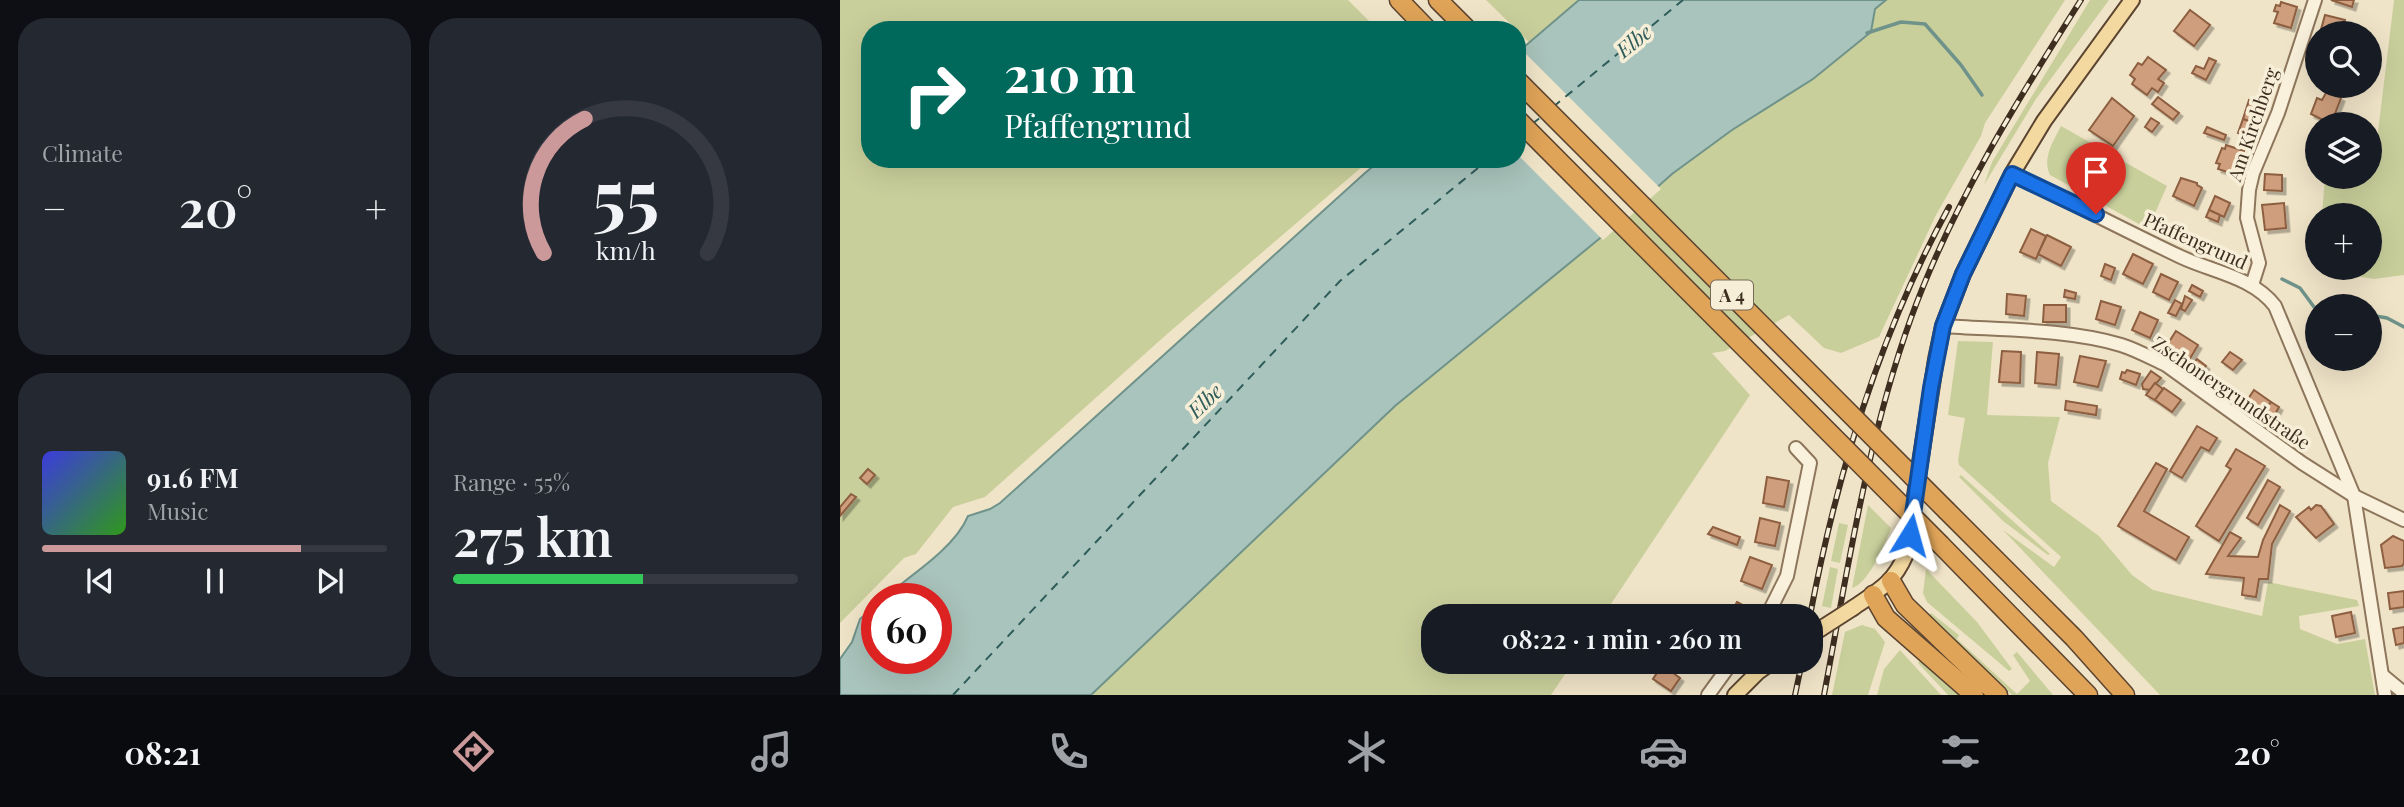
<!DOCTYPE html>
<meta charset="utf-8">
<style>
:root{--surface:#171b24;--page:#242831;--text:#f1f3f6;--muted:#9ea1a6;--line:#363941;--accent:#cc999b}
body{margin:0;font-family:"Playfair Display",serif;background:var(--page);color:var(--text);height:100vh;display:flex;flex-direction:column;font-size:26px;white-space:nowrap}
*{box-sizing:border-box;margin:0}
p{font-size:23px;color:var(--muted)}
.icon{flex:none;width:38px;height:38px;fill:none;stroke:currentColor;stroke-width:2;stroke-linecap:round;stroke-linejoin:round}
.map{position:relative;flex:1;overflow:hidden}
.side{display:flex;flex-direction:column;gap:18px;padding:18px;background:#0d0f14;width:840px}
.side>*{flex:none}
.top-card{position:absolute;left:21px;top:21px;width:665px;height:147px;border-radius:28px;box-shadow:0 7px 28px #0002;background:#00695c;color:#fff;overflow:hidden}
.controls{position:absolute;left:1465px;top:21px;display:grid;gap:14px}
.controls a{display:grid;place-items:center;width:77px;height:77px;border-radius:50%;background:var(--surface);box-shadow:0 7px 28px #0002;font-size:35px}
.speed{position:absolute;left:21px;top:583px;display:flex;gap:14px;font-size:35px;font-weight:700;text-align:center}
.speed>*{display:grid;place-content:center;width:91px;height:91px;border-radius:50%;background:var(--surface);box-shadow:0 7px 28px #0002;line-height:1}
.speed .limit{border:10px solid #d22;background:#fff;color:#111}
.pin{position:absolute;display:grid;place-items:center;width:60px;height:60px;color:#fff;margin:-72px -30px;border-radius:50% 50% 50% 0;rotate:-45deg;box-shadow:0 0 7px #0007}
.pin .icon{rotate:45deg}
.me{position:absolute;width:77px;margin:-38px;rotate:8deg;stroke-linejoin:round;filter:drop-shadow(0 0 5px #0008)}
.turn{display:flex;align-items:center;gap:24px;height:147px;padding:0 28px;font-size:32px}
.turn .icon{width:91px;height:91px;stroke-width:2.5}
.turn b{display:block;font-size:49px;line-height:60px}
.big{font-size:52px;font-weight:600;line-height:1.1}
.side .tile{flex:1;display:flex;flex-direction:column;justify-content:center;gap:10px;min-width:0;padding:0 24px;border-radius:28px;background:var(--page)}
.side .dial{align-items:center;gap:0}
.dial svg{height:182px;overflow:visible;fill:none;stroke:var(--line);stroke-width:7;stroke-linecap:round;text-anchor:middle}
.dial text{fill:var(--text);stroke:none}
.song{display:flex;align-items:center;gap:21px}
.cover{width:84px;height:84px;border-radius:10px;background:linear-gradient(135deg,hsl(240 70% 55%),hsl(110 70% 35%))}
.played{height:7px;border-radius:4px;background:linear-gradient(90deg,var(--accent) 75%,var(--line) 75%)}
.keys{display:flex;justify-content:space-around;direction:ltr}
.heat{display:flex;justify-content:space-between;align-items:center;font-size:38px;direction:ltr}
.charge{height:10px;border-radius:5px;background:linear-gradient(90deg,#34c759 55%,var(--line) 0)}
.side .tiles{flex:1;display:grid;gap:18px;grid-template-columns:repeat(2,1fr)}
.trip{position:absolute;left:581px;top:604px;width:402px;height:70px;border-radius:28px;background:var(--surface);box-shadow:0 7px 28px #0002;font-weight:600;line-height:70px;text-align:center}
.tabs{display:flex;height:112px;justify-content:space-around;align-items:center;background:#090b0e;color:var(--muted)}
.tabs .icon{width:49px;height:49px}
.tabs .on{color:var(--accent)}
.tabs b{font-size:32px;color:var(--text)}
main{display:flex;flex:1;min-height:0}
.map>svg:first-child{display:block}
</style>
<main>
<section class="side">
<div class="tiles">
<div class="tile"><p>Climate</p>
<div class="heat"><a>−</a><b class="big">20°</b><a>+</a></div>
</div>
<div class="tile dial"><svg viewBox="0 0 100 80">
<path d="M14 69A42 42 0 1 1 86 69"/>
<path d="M14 69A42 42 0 0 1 32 10" stroke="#cc999b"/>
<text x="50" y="56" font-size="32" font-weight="700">55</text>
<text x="50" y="72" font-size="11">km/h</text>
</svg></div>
<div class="tile">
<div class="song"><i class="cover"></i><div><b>91.6 FM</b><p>Music</p></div></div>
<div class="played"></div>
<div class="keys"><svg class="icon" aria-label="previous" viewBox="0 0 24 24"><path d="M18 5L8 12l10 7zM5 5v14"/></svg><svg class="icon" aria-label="pause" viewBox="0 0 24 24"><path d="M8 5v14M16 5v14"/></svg><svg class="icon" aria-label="next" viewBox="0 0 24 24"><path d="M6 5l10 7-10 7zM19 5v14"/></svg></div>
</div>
<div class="tile"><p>Range · 55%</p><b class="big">275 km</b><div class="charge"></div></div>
</div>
</section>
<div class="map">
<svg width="1564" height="695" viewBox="0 0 1564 695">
<defs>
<filter id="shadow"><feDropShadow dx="3.5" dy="3.5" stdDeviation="0" flood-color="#0004"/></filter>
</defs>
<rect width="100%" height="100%" fill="#f0e4c8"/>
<g fill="#c9cf9b">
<polygon points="0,0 508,0 538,30 30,30 30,159 531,159 326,335 145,497 113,507 76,554 64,558 0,623"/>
<polygon points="646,0 739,0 690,43"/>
<polygon points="1046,0 1225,0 1145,123 1141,136 1096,215 1039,337 1001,353 984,348 949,315 885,351 872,353 910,395 763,616 593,616 593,662 733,662 711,695 251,695 555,406 759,239 832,174 892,130 973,79 1031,32 1035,9"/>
<polygon points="1250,0 1269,0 1196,99 1144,185 1152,162"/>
<polygon points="1554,0 1564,0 1564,275 1534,279 1496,273 1492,268 1530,268 1530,215 1482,215 1485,177 1530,177 1530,165 1534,165"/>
<path d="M1221,126L1327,186L1308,229L1210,175C1202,158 1213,142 1221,126Z"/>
<polygon points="1118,341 1153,342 1147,415 1220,417 1208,463 1211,501 1259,536 1292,575 1313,590 1422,616 1428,582 1517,600 1519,606 1459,616 1460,629 1497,644 1525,639 1535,695 1320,695 1163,530 1214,567 1221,557 1119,465 1118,460 1125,418 1108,415"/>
<polygon points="1121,475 1210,554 1208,555 1163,521 1119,477"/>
<path d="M1028,505L1051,528C1045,544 1029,583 1012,588Z"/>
<polygon points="999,523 1008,525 1000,563 991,561"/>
<polygon points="990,567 998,569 991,608 982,606"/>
<polygon points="1086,569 1137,622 1172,669 1169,671 1087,602 1083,593"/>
<polygon points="1091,613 1119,635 1117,639 1177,694 1190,681 1173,655 1177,652 1213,695 1172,695 1089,615"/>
<polygon points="1022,625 1035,629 1045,642 1028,695 992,695 1005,632"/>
<polygon points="1060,650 1101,695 1037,695 1044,669"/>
<polygon points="1080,660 1121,695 1108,695 1078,663"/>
</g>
<path fill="#a9c4bc" stroke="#6f938a" stroke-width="2" d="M739,0H1046L1035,9L1031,32L973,79L892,130L832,174L759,239L555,406L251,695H0V659L12,642L20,619L37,604V658H96V598H43C70,576 115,548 128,516L150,509L160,503L525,173L542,159H677V53Z"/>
<polygon fill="#f0e4c8" points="679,47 821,189 763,240 677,154 677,49"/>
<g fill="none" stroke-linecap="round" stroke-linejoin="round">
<g stroke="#6f938a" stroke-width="3.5">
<polyline points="1027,33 1061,22 1085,24 1121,65 1142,95"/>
<polyline points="1442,279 1460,288 1477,311"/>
<polyline points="1530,315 1547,318 1564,327"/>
</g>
<g stroke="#2f5d5a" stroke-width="2" stroke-dasharray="9 7" stroke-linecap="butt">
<polyline points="713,107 843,0"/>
<polyline points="692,124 701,117"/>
<polyline points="113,695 500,281 649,159"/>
</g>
</g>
<g fill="#cf9f7d" stroke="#8d5f41" stroke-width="2" filter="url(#shadow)">
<polygon points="1491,0 1514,0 1512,7"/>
<polygon points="1441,2 1457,7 1451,28 1434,23 1438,12 1434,11 1436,5 1440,6"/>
<polygon points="1350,10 1370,25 1354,46 1334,31"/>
<polygon points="1485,15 1505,20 1501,33 1480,33"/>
<polygon points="1475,49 1477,49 1477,70 1469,68"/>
<polygon points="1308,57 1326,70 1318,79 1324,83 1318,92 1312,88 1307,95 1292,84 1295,79 1290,75 1298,63 1302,65"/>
<polygon points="1369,58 1376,61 1366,80 1352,73 1356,66 1364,69"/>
<polygon points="1487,91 1501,98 1491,124 1471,114 1477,98 1482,100"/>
<polygon points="1318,97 1339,113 1333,120 1312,104"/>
<polygon points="1272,98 1294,116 1273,146 1249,130"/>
<polygon points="1409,100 1424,105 1417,124 1403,119"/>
<polygon points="1311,118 1319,123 1312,132 1305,127"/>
<polygon points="1403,119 1417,124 1412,138 1398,133"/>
<polygon points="1367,127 1386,135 1384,140 1364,133"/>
<polygon points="1386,145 1404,151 1402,158 1405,159 1399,176 1378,169 1380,164 1376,163 1382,148 1385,149"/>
<polygon points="1425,174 1442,175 1442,191 1424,190"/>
<polygon points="1341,178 1357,183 1357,185 1362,188 1354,206 1333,196"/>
<polygon points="1375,196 1390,203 1384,217 1369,210"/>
<polygon points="1444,203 1446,228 1425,230 1422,205"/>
<polygon points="1369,210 1380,215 1378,222 1366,217"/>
<polygon points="1191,229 1206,236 1196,259 1180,252"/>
<polygon points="1207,235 1231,247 1221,266 1198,254"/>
<polygon points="1293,254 1313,264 1303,284 1283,274"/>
<polygon points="1265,264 1275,268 1271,280 1261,276"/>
<polygon points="1321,274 1338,282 1329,300 1313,292"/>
<polygon points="1352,285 1363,291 1360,297 1349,291"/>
<polygon points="1225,290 1236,293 1235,299 1224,297"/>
<polygon points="1167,294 1186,296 1184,316 1166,314"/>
<polygon points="1345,296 1352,300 1345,311 1341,309"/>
<polygon points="1335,300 1342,304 1336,316 1328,313"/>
<polygon points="1261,301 1281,307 1275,325 1256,319"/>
<polygon points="1204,305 1226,305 1226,322 1203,322"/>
<polygon points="1300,312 1318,320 1310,338 1292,330"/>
<polygon points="1336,331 1358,345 1348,362 1327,345"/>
<polygon points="1162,351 1181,352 1180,383 1159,382"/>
<polygon points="1197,352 1219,354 1216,385 1195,383"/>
<polygon points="1390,352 1402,360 1393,370 1382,362"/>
<polygon points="1240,356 1266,361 1258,387 1234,382"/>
<polygon points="1357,359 1366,366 1359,376 1349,369"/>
<polygon points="1287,370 1300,374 1296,385 1280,379 1282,372 1285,373"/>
<polygon points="1311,371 1321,378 1310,390 1303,389 1302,384"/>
<polygon points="1315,383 1323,389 1315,400 1306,395"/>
<polygon points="1324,388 1341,400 1332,412 1315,400"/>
<polygon points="1396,390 1403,395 1397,404 1390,399"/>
<polygon points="1414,390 1431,402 1421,417 1404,405"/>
<polygon points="1226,401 1257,406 1256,415 1225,410"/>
<polygon points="1431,402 1439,407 1432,420 1423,414"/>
<polygon points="1357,426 1377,438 1369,451 1361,447 1342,478 1330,471"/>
<polygon points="1396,449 1425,466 1379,541 1356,526 1391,469 1386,466"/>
<polygon points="1316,463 1327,469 1304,511 1349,537 1336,560 1278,526"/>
<polygon points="28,469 35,475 27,484 20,478"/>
<polygon points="927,477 949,481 944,507 923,503"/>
<polygon points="1428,480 1440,487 1418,525 1407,518"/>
<polygon points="11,494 16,497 0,516 0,507"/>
<polygon points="1440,505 1450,511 1432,544 1428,579 1419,579 1416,597 1402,595 1404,578 1366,574 1390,532 1401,538 1388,556 1418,557 1423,540"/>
<polygon points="1476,505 1481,506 1494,524 1476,538 1456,517 1469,507 1471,510"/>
<polygon points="920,518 940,523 935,546 915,542"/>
<polygon points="873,527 900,537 897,545 868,534"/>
<polygon points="1553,536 1564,541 1564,563 1562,566 1545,568 1541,545"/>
<polygon points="910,557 932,565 922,589 901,581"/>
<polygon points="1564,591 1564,607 1550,609 1548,593"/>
<polygon points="897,602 912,610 908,616 889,616"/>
<polygon points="1511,612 1515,633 1496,637 1492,616"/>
<polygon points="1564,627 1564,643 1556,645 1553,629"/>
<polygon points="822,665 840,678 831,691 813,679"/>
</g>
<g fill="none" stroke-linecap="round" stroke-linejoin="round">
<g stroke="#8d765c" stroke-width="16">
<g id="minor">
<path d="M1172,174C1229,201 1284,230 1341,257C1373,272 1413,277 1435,306L1514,496L1545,695"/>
<polyline points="1412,285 1419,263 1407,218 1409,190 1413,173 1438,113 1475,0"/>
<path d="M1103,326C1158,330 1230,329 1281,345C1297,350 1311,358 1326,365L1462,463L1514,496L1564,520"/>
<polyline points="927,616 947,576 970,463 956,448"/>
<polyline points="1542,675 1564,693"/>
<polyline points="868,695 892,662"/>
</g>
</g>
<g stroke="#5b4430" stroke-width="18">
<g id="major">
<path d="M1013,608C1039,590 1053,584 1066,554L1096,359L1103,326L1123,274L1172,174L1204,121L1292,0"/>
<polyline points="895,695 918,672 932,662"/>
</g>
</g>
<g stroke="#5b4430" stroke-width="21">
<g id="highway">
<polyline points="559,0 588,30"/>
<polyline points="598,0 628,30"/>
<polyline points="1107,511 1234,638 1285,695"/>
<polyline points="1101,545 1248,695"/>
<polyline points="1051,581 1065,605 1158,695"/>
<polyline points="1033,595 1046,618 1134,695"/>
</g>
</g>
<use href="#minor" stroke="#faf1dc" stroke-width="12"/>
<use href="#major" stroke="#f3d9a0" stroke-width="14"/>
<use href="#highway" stroke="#e0a458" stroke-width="18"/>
<g stroke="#3d2e20" stroke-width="6">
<g id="rail">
<path d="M970,616C997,473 1039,335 1109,207"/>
<polyline points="955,695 962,662"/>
<path d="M984,695C1008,568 1027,440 1071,318C1112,205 1177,101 1241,0"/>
</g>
</g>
<use href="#rail" stroke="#f7eed8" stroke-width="3.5" stroke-dasharray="10" stroke-linecap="butt"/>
<g stroke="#5b4430" stroke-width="18" stroke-linecap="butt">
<polyline id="major-bridge" points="971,635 1013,608"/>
</g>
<g stroke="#5b4430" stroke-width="21" stroke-linecap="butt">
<g id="highway-bridge">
<polyline points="677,80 1107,511"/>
<polyline points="677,119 1101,545"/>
</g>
</g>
<use href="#major-bridge" stroke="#f3d9a0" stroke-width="14"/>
<use href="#highway-bridge" stroke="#e0a458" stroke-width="18"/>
</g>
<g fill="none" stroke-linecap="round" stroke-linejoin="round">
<g stroke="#114b97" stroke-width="18">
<polyline id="route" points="1070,535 1091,388 1103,326 1123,274 1172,174 1256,214"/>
</g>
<use href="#route" stroke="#1a73e8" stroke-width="12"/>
</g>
<g text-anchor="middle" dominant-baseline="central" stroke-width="7" stroke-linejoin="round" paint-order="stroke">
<rect fill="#f7eed8" stroke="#756857" stroke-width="2" x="871" y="280.5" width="42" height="29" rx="5"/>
<g font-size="18" font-weight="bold" fill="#3d2e20">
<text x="892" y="295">A 4</text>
</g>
<g font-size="19" fill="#3d2e20" stroke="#f7eed8">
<text transform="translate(1412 124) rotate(-71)">Am Kirchberg</text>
<text transform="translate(1356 240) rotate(24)">Pfaffengrund</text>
<text transform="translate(1392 392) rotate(34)">Zschonergrundstraße</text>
</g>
<g font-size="21" font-style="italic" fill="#2f5d5a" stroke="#f7eed8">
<text transform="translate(793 40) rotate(-39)">Elbe</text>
<text transform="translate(364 400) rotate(-44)">Elbe</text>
</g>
</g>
</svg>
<div class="controls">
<a><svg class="icon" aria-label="search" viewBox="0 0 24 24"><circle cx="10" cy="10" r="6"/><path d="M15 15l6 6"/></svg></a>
<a><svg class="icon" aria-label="layers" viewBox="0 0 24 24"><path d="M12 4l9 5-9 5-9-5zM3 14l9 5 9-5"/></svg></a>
<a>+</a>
<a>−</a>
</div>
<div class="speed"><div class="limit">60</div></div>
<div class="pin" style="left:1256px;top:214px;background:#d93025"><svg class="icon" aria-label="arrive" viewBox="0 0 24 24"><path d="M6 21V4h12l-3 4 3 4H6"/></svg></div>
<svg class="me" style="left:1070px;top:535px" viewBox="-20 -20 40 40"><path d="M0-17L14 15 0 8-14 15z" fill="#1a73e8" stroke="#fff" stroke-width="4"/></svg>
<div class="trip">08:22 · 1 min · 260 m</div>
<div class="top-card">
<div class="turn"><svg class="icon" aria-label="right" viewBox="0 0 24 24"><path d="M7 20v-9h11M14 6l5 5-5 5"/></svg><div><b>210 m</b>Pfaffengrund</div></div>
</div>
</div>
</main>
<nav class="tabs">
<b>08:21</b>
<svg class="icon on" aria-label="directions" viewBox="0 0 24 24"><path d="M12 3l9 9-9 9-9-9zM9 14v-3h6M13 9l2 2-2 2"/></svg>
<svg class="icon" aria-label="music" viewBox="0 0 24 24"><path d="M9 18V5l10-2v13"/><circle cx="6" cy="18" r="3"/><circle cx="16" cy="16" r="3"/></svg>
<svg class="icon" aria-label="phone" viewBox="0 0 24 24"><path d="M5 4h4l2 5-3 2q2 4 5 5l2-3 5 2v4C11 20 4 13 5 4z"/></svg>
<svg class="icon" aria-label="climate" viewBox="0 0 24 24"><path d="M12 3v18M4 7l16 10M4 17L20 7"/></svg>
<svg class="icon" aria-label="car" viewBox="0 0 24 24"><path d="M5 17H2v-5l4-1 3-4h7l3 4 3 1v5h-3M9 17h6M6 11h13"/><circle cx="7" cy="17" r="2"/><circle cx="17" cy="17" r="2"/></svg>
<svg class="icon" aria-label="filters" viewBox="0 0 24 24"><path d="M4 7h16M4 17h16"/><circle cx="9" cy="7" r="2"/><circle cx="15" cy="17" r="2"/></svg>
<b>20°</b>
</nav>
